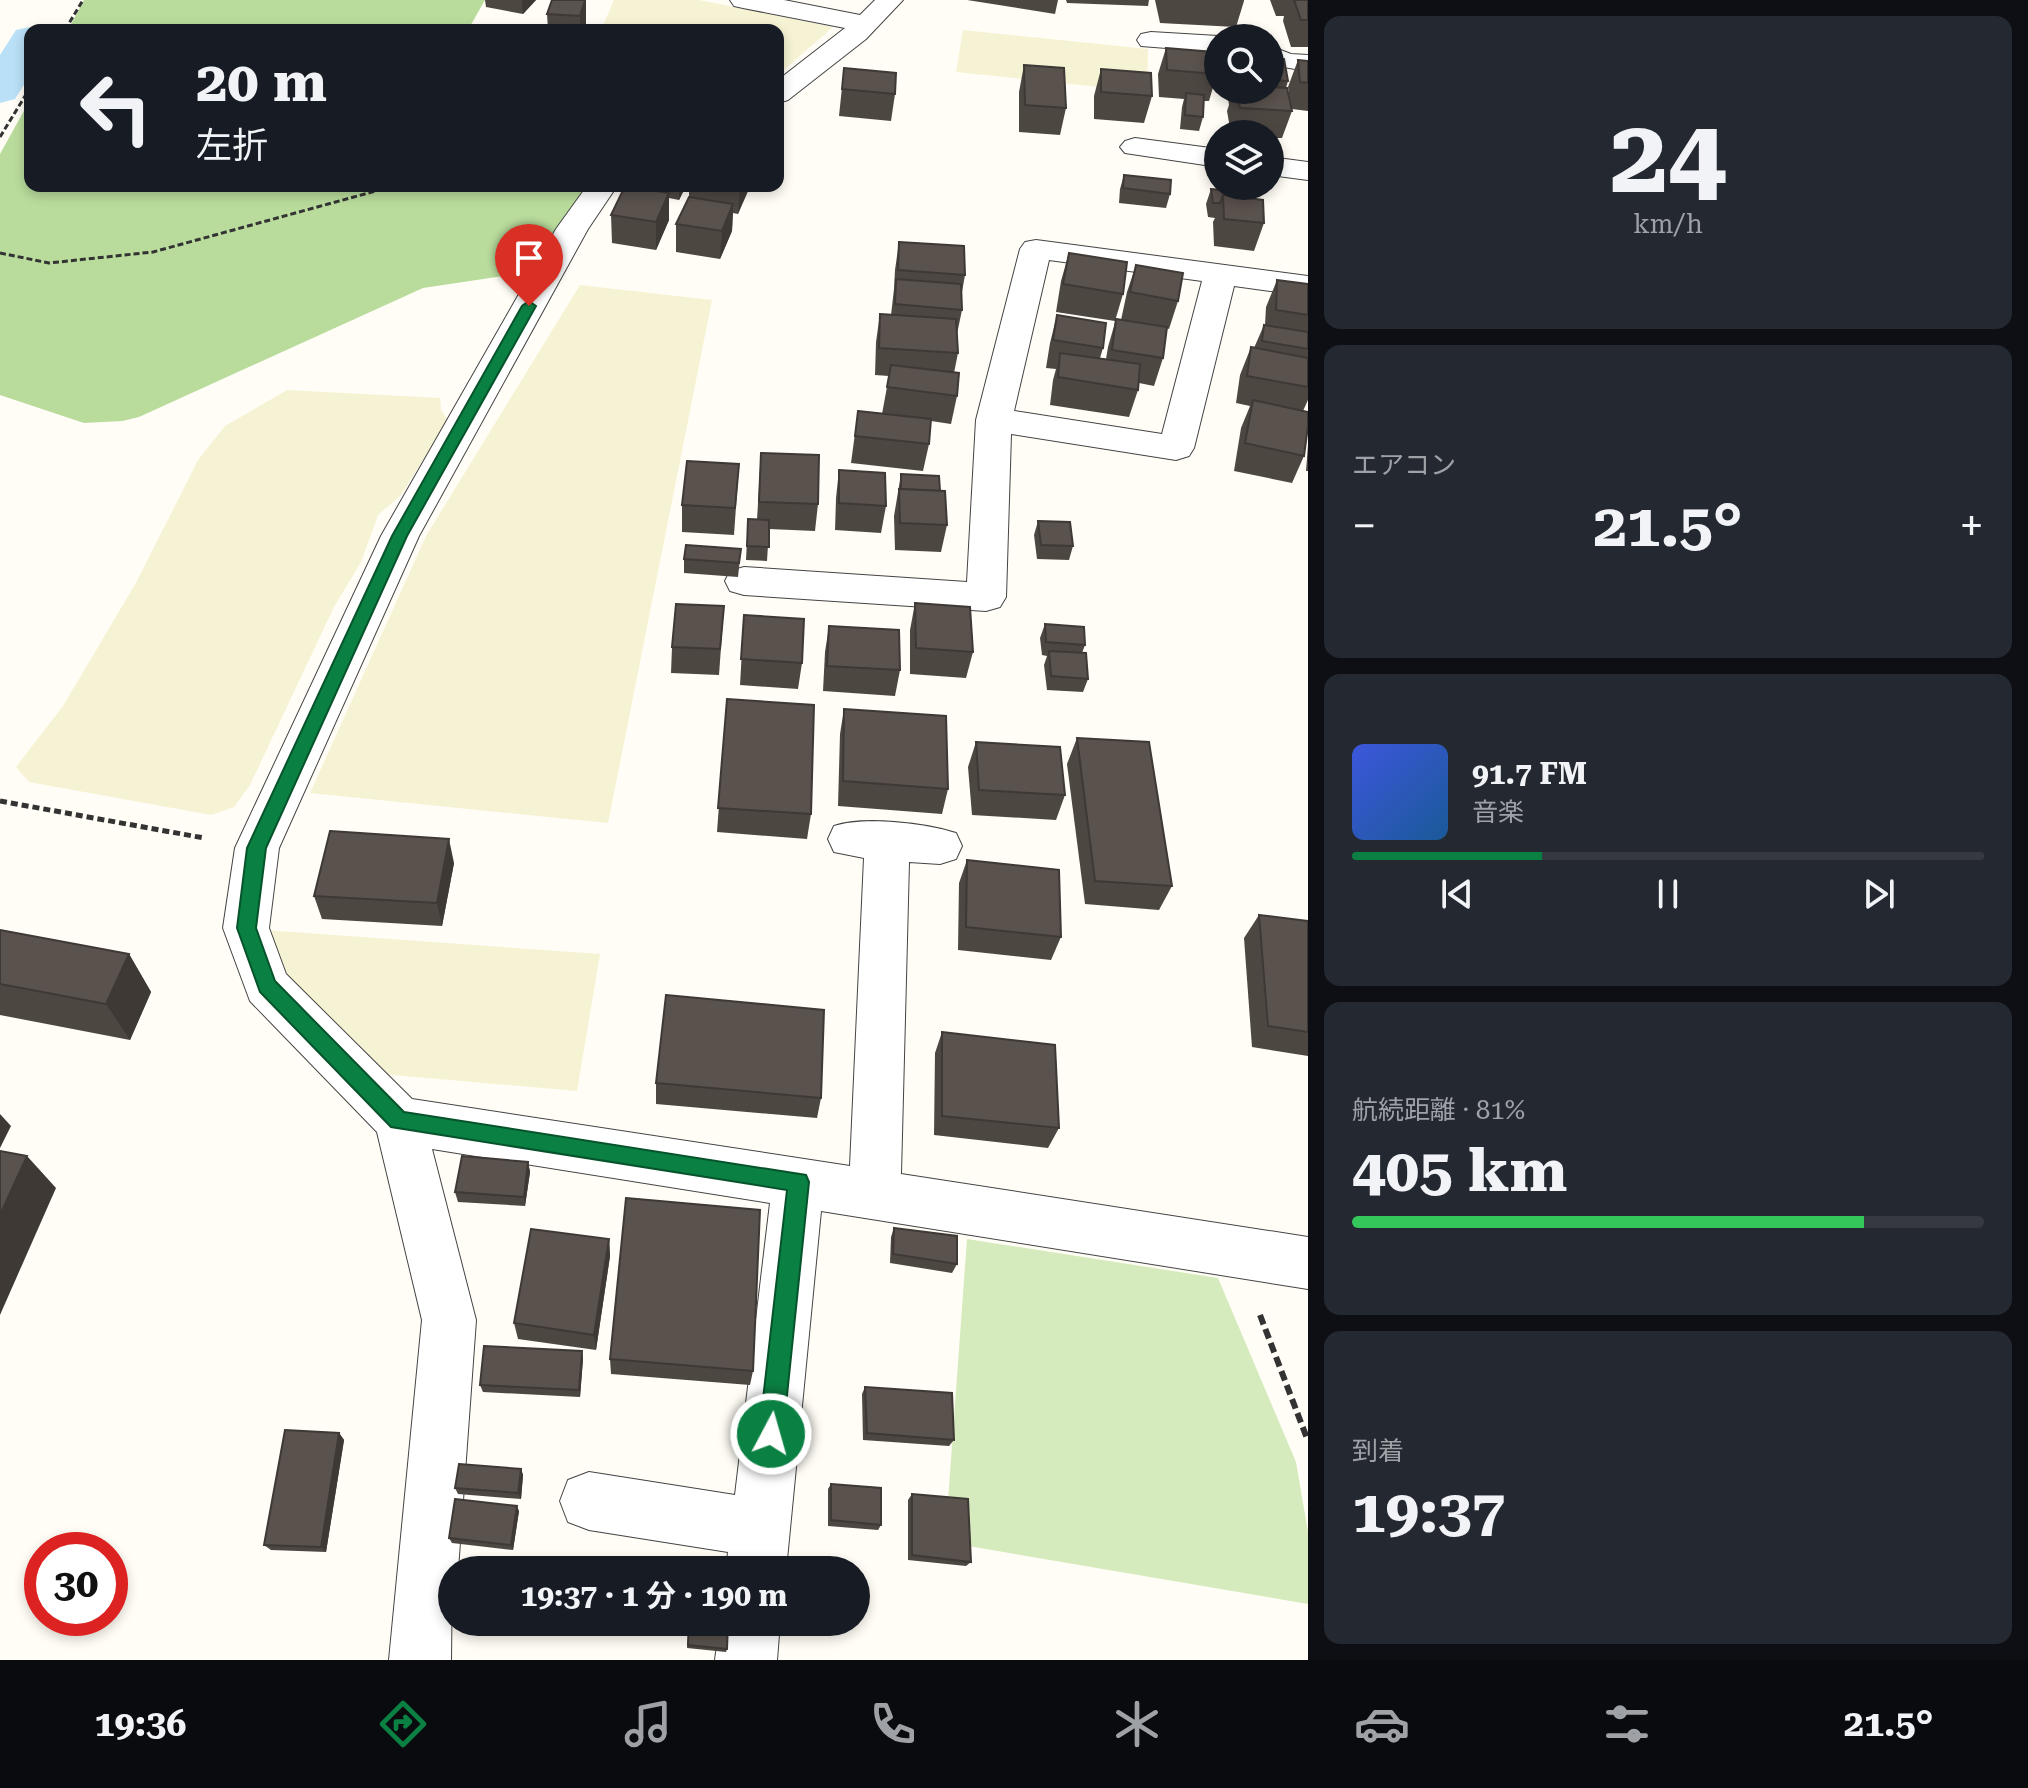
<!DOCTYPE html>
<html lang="ja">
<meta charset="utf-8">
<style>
:root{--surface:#171b24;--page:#242831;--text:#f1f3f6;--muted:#9ea1a6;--line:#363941;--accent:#0b8043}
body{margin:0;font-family:"Roboto Serif","Noto Sans JP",serif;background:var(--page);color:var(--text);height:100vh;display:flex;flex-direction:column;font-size:30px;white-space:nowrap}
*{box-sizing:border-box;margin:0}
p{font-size:26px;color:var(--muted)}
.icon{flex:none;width:44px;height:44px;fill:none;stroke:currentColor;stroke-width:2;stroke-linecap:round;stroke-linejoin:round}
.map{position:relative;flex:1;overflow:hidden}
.details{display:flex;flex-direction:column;gap:16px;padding:16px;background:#0d0f14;width:720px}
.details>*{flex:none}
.hud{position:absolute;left:24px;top:24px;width:760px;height:168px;border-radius:16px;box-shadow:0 4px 12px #0003;background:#171b24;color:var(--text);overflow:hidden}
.controls{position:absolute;left:1204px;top:24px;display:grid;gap:16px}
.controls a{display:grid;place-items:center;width:80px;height:80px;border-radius:50%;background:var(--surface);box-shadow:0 4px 12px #0003;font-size:40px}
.speed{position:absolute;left:24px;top:1532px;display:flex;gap:16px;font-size:40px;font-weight:700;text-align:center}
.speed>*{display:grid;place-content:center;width:104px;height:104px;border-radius:50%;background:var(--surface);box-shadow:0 4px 12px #0003;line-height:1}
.speed .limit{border:12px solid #d22;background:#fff;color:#111}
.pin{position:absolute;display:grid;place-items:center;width:68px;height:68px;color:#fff;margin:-82px -34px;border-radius:50% 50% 50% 0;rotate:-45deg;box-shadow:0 0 8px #0007}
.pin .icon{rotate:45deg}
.me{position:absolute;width:88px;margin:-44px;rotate:6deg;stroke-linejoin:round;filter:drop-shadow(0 0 6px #0008)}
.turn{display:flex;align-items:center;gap:28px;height:168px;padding:0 40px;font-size:36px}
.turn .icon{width:104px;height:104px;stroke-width:2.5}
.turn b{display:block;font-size:56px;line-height:68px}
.big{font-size:60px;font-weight:700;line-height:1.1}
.details .widget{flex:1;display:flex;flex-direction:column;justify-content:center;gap:12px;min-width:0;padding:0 28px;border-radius:16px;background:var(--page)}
.details .dial{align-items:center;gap:0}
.dial b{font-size:104px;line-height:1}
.song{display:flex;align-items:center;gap:24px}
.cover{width:96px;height:96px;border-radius:12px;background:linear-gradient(135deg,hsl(230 70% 55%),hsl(210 70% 35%))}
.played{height:8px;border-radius:4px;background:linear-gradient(90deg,var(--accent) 30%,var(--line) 30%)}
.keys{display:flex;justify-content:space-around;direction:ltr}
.heat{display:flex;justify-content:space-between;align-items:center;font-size:44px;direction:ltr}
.charge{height:12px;border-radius:6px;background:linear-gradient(90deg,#34c759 81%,var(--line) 0)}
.trip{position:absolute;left:438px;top:1556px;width:432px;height:80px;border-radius:40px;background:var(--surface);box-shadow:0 4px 12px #0003;font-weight:700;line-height:80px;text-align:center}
.tabs{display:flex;height:128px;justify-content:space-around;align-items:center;background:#090b0e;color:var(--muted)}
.tabs .icon{width:56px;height:56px}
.tabs .current{color:var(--accent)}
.tabs b{font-size:36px;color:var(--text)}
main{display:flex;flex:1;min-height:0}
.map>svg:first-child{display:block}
</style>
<main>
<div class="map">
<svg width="1308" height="1660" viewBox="0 0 1308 1660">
<rect width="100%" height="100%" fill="#fffdf5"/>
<g fill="#f6f3d4">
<polygon points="614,0 699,0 833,27 778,75 778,30 601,30"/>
<polygon points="963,30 1148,49 1147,92 956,72"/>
<polygon points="580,285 712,300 608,823 310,793 426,536"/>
<polygon points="287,390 440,398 441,410 448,420 401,495 378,515 361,562 334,607 250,785 234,807 211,815 29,782 16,767 63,706 137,581 198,460 225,426"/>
<polygon points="264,930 600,954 577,1091 382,1074 280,974"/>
</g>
<polygon fill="#d5ebbd" points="967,1239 1218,1278 1296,1462 1308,1532 1308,1604 945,1542"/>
<g fill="#b9dc9c">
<polygon points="84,0 485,0 468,30 68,30"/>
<polygon points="30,100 30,186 587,186 530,272 423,288 139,417 122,421 84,423 0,395 0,154"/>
</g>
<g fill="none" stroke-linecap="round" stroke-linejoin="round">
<polygon fill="#b9e0f7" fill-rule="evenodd" points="30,27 43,30 30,30 30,75 15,99 0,103 0,55 16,30"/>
<g stroke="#444" stroke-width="2">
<g id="minor">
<polygon points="730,0 784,0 860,15 875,0 903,0 866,39 788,100 778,103 778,80 845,28 743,8 734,6"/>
<polygon points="1151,32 1218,36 1227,38 1218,38 1218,52 1141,46 1137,40 1141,34"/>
<polygon points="1270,46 1291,54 1308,55 1308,71 1270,65"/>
<polygon points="1135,138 1218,149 1218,167 1125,153 1120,147 1125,141"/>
<polygon points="1270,157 1308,162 1308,180 1270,175"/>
<path d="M587,186H617L588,229L419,536L279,848L269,928L286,974L412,1099L850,1166L864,858L834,852L828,839L834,826C863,816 926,823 956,833L962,846L956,859L940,864L909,862L901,1174L1308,1237V1289L821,1211L786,1570H726L728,1552L589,1530L568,1522L560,1501L568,1480L589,1472L735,1495L770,1203L432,1149L476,1320L458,1570H452L451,1660H389L422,1320L377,1132L250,1001L223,928L235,848L381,536L556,229Z"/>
<path d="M1036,240L1308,276V296L1234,286L1194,448L1189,456L1176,460L1011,434L1006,597L1000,607L986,611L744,595L730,591L725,581L730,571L744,567L967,582L976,420L1020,249L1025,242ZM1049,260L1202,281L1162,434L1014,411Z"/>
<polygon points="720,1622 780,1622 777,1660 715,1660"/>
</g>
</g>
<g stroke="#333" stroke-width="3" stroke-dasharray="6 3" stroke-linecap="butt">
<polyline points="65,30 83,0"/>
<polyline points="0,137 30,88"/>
<polyline points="0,253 49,263 153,252 394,186"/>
</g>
<polyline stroke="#333" stroke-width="5" stroke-dasharray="7 4" stroke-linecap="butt" points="0,801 204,838"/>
<polyline stroke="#333" stroke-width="6" stroke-dasharray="10 5" stroke-linecap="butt" points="1260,1315 1308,1441"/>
<use href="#minor" fill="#fff" fill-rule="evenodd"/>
</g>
<g fill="#4d4742">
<polygon points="485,0 536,0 523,14 486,7"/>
<polygon points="586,0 586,25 585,30 548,30 547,14"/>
<polygon points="967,0 1058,0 1055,14"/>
<polygon points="1066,0 1149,0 1148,6 1067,3"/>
<polygon points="1155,0 1244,0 1244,1 1236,27 1160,23"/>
<polygon points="1270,0 1308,0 1308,47 1291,47 1283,21 1284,16 1276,16"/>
<polygon points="1166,48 1217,74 1209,101 1203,101 1203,117 1199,131 1180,129 1182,107 1184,99 1159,97 1158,74"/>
<polygon points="1270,58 1288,81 1286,88 1290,102 1288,87 1298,60 1308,61 1308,111 1292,109 1292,111 1282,138 1270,138 1270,134 1231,134 1227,111 1229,105 1227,90 1270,90"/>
<polygon points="1024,65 1066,108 1060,135 1019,132 1019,92"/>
<polygon points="844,68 895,94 891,121 839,116"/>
<polygon points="1101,69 1152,96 1144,123 1094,119 1094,96"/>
<polygon points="1124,175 1170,194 1166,208 1119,203 1120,189"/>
<polygon points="649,186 686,186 679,200 669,198 669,220 656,250 612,243 611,215 649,190"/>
<polygon points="689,186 749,186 738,214 733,213 732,231 720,259 676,252 676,224 689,197"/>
<polygon points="1211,189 1232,196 1264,223 1254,251 1214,246 1213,222 1215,218 1208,217 1206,204"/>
<polygon points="899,242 965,275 962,292 962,310 957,334 958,353 954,373 957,396 951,424 931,421 929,444 923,471 851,463 858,411 882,414 889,376 875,375 876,342 880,314 891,315 894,289 895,270"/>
<polygon points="1069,253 1123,294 1115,321 1056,312 1061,281"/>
<polygon points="1136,265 1178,301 1169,329 1166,328 1163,358 1154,386 1139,383 1138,390 1129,417 1050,405 1053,380 1056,369 1046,368 1050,343 1057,315 1103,348 1100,358 1106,359 1108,347 1116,319 1121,320 1127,292"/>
<polygon points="1277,280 1308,284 1308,400 1303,411 1304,456 1292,483 1234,471 1241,428 1250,406 1236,403 1240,375 1251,347 1254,348 1264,325 1265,325 1266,307"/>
<polygon points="1308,445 1308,471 1306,471"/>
<polygon points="761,453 818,504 815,531 769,529 767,561 746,560 748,519 757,520"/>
<polygon points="739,464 734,535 682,532 682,505"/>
<polygon points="839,470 886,506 881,533 835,530 836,498"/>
<polygon points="901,474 940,491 947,525 941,552 895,550 894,516"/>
<polygon points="1038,521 1073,546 1069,560 1037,559 1034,535"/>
<polygon points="741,549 738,577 684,573 684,559"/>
<polygon points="915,603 973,652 966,678 910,674 910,630"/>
<polygon points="724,606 719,675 671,673 672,647"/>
<polygon points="744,615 802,663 798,689 740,685"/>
<polygon points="1045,624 1085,645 1082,653 1088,679 1083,692 1047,690 1044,665 1047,656 1042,655 1040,638"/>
<polygon points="829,626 900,670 895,696 823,691 825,652"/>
<polygon points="727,699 811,814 807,839 717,832"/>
<polygon points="844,709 948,789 942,814 838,806 840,734"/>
<polygon points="1077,738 1172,886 1159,910 1085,904 1067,764"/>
<polygon points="976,742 1065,795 1056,820 972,815 968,767"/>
<polygon points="967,860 1061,937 1051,960 958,950 959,883"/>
<polygon points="454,863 442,926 322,919 314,896"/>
<polygon points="1259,915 1308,921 1308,1056 1252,1047 1244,938"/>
<polygon points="0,930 129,954 151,992 130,1040 0,1015"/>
<polygon points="942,1032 1059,1128 1048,1148 934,1135 935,1053"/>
<polygon points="656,1083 821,1098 817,1118 656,1104"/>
<polygon points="528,1162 530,1172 525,1206 458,1202 455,1192"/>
<polygon points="894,1228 957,1264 952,1273 890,1263 891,1237"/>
<polygon points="609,1239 610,1256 596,1350 518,1339 514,1323"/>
<polygon points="582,1351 583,1359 580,1397 483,1392 480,1385"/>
<polygon points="610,1359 753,1371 750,1385 611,1374"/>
<polygon points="865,1387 954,1440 949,1446 863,1440 862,1394"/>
<polygon points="339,1433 344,1440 326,1552 271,1550 264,1545"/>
<polygon points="521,1469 523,1475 521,1499 458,1494 455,1488"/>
<polygon points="831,1484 881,1525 878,1530 828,1526 828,1489"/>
<polygon points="912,1494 971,1562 966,1566 908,1560 908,1500"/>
<polygon points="519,1511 513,1550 452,1543 449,1538"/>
<polygon points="662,1622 661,1636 579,1631 577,1628"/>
<polygon points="689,1622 727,1649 726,1652 687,1648"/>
</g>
<g fill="#3f3936">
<polygon points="522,0 536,0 523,14"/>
<polygon points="586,0 586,25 585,30 580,30 580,16"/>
<polygon points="679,186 686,186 679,200"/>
<polygon points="740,186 749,186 749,189 738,214"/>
<polygon points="669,193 669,220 656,250 656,222"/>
<polygon points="733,204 732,231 720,259 722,231"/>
<polygon points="449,839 454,863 442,926 437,903"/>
<polygon points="129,954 151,992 130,1040 106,1004"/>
<polygon points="0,1114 11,1126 0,1148"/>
<polygon points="27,1156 56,1188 0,1315 0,1215"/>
<polygon points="528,1162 530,1172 525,1206 524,1197"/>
<polygon points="609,1239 610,1256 596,1350 594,1335"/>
<polygon points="582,1351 583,1359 580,1397 579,1390"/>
<polygon points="339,1433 344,1440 326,1552 321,1547"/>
<polygon points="521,1469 523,1475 521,1499 518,1493"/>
<polygon points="517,1506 519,1511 513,1550 511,1545"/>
</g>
<g fill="#5a524d" stroke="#3f3936" stroke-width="2">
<polygon points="552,0 585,0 580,16 547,14"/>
<polygon points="1294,0 1308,0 1308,20 1301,20"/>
<polygon points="1166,48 1214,52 1217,74 1167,70"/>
<polygon points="1270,58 1284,59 1288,81 1270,80"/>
<polygon points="1298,60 1308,61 1308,83 1300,82"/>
<polygon points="1024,65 1064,68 1066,108 1025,105"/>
<polygon points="844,68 896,73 895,94 842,89"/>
<polygon points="1101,69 1151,73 1152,96 1101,92"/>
<polygon points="1270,87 1287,88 1292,111 1240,108 1237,90 1270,90"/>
<polygon points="1186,93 1204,95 1203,117 1185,115"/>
<polygon points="1124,175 1171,180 1170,194 1123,188"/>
<polygon points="625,186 669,193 656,222 611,215"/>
<polygon points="1211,189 1231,191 1232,196 1223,195 1220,203 1213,203"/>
<polygon points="1223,195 1263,200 1264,223 1224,219"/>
<polygon points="689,197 733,204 722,231 676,224"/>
<polygon points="899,242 964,246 965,275 898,270"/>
<polygon points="1069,253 1127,262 1123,294 1063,284"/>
<polygon points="1136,265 1183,273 1178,301 1130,292"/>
<polygon points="896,279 961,284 962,310 895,304"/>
<polygon points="1277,280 1308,284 1308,315 1276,310"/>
<polygon points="880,314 956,319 958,353 879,348"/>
<polygon points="1057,315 1106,323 1103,348 1053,340"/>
<polygon points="1116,319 1167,327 1163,358 1112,350"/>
<polygon points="1264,325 1308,332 1308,349 1262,341"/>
<polygon points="1251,347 1308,358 1308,387 1247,376"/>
<polygon points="1060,353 1140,364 1138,390 1058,377"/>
<polygon points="891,365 959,373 957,396 887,387"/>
<polygon points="1253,400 1308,412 1308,426 1304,456 1245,443"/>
<polygon points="858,411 931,419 929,444 855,436"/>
<polygon points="761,453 819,455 818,504 759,502"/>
<polygon points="687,461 739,464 735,508 682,505"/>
<polygon points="839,470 885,473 886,506 839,503"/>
<polygon points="901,474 939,476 940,491 901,489"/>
<polygon points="899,489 945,491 947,525 900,523"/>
<polygon points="748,519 769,520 769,547 747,546"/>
<polygon points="1038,521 1070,522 1073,546 1041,545"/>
<polygon points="686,545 741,549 739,563 684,559"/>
<polygon points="915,603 970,607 973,652 916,648"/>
<polygon points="676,604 724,606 720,649 672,647"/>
<polygon points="744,615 804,619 802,663 741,659"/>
<polygon points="1045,624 1084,627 1085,645 1046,642"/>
<polygon points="829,626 899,630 900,670 827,666"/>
<polygon points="1049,651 1086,653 1088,679 1051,676"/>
<polygon points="727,699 814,705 811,814 718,808"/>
<polygon points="844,709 946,716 948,789 843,781"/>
<polygon points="1077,738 1149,742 1172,886 1095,881"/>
<polygon points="976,742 1060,747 1065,795 979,790"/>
<polygon points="330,831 449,839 437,903 314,896"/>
<polygon points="967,860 1059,870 1061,937 966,927"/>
<polygon points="1259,915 1308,921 1308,1032 1268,1026"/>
<polygon points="0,930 129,954 106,1004 0,984"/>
<polygon points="666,995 824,1010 821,1098 656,1083"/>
<polygon points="942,1032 1055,1045 1059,1128 942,1116"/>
<polygon points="0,1151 27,1156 0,1215"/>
<polygon points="462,1156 528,1162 524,1197 455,1192"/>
<polygon points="626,1198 760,1210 753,1371 610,1359"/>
<polygon points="894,1228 957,1236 957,1264 893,1254"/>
<polygon points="531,1229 609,1239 594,1335 514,1323"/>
<polygon points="484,1346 582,1351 579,1390 480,1385"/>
<polygon points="865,1387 952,1393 954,1440 867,1433"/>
<polygon points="285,1430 339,1433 321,1547 264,1545"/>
<polygon points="459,1464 521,1469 518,1493 455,1488"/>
<polygon points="831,1484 881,1488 881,1525 831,1520"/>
<polygon points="912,1494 968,1499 971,1562 912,1555"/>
<polygon points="455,1499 517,1506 511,1545 449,1538"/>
<polygon points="578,1622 662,1622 661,1633 577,1628"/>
<polygon points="689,1622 728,1622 727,1649 688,1645"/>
</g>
<polygon fill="#0b8043" stroke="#07532c" stroke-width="2" points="529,301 536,306 407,536 266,848 256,928 275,981 404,1112 806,1175 809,1182 783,1434 779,1442 771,1445 763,1442 759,1434 787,1190 391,1127 260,992 237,928 247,848 392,536 522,306"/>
</svg>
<div class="controls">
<a><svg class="icon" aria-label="search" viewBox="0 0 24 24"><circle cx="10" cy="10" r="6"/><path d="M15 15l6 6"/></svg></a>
<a><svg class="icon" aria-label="layers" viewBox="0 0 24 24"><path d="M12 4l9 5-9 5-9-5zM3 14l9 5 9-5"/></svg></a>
</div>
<div class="speed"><div class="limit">30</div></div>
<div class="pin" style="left:529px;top:306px;background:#d93025"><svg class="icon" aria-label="arrive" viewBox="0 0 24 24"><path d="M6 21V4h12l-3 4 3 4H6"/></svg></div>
<svg class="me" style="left:771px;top:1434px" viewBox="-20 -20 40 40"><circle r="17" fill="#0b8043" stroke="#fff" stroke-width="3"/><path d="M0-11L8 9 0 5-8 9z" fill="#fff"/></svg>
<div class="trip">19:37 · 1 分 · 190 m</div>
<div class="hud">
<div class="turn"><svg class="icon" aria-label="left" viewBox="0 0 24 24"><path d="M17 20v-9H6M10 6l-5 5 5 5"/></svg><div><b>20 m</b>左折</div></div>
</div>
</div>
<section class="details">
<div class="widget dial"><b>24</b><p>km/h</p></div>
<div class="widget"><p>エアコン</p>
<div class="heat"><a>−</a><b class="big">21.5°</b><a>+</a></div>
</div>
<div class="widget">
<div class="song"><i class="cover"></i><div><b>91.7 FM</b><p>音楽</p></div></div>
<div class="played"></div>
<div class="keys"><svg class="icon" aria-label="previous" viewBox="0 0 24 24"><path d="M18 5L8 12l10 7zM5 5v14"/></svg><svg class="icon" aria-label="pause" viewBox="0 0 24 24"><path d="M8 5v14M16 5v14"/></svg><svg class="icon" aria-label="next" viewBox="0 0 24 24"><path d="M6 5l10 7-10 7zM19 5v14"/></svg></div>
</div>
<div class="widget"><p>航続距離 · 81%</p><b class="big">405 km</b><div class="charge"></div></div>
<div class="widget"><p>到着</p><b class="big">19:37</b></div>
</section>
</main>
<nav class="tabs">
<b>19:36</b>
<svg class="icon current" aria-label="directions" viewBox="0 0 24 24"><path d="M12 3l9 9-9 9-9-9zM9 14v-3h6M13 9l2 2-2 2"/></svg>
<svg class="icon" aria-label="music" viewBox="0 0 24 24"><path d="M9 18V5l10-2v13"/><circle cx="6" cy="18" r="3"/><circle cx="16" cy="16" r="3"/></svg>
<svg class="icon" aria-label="phone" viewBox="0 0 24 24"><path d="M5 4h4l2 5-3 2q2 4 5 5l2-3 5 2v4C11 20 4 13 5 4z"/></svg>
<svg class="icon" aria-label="climate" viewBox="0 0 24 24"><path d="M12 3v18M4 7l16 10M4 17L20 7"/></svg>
<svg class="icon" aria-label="car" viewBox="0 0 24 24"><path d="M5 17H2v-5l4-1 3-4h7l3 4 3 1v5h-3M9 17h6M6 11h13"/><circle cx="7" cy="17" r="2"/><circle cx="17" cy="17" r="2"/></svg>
<svg class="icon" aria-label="filters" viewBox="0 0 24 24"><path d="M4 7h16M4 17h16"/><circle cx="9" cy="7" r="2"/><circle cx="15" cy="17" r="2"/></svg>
<b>21.5°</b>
</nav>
